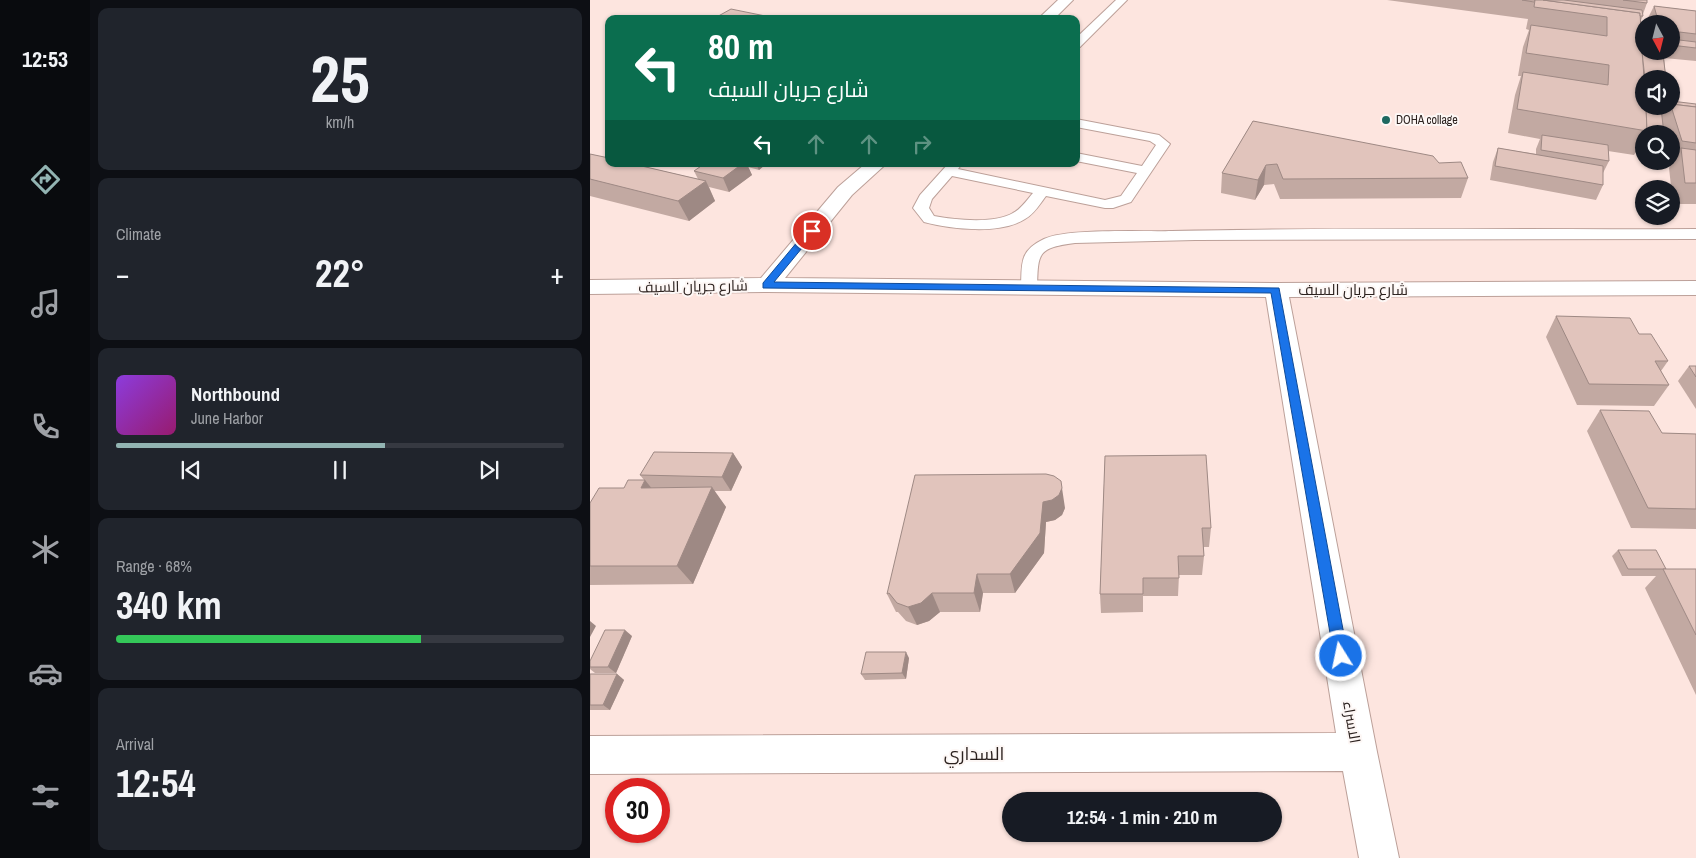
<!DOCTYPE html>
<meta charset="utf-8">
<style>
:root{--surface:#171b24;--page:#20242c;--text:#f1f3f6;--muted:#9ea1a6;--line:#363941;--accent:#92b4b2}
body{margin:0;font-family:"Archivo Narrow",Cairo,sans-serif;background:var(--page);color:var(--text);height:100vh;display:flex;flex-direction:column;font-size:19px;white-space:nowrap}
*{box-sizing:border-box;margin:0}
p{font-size:16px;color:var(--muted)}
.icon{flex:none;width:28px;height:28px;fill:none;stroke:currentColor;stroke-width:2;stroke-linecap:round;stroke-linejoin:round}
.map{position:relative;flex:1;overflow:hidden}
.side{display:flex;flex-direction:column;gap:8px;padding:8px;background:#0d0f14;width:500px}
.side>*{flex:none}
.top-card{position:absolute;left:15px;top:15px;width:475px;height:152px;border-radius:10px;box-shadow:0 1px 4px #0004;background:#0b6e4f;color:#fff;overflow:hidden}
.needle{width:32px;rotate:173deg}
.tools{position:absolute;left:1045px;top:15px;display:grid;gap:10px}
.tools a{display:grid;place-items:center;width:45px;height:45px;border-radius:50%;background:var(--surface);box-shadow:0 1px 4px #0004;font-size:25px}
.speed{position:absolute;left:15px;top:778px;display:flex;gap:10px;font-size:25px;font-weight:700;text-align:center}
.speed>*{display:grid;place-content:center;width:65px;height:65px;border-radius:50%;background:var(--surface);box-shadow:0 1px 4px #0004;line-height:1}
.speed .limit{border:8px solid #d22;background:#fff;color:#111}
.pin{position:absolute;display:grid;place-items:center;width:42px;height:42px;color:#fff;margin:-21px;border:2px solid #fff;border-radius:50%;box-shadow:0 1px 5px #0007}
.me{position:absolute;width:55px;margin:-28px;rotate:350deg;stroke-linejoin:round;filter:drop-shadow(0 0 4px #0008)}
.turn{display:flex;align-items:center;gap:18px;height:105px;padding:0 20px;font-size:22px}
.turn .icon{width:65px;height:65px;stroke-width:2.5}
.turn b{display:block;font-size:35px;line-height:42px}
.lanes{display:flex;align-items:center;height:48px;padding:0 20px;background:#0003;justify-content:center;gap:25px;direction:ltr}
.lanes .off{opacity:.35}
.big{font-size:38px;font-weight:700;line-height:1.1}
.side .card{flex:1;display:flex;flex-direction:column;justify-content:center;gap:8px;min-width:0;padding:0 18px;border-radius:10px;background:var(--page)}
.side .dial{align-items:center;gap:0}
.dial b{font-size:65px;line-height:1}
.song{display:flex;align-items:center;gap:15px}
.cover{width:60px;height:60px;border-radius:8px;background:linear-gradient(135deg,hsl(270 70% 55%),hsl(320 70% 35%))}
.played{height:5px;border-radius:2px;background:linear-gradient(90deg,var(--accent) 60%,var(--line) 60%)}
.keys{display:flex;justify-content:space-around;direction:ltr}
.heat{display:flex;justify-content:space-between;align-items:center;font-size:28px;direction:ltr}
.charge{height:8px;border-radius:4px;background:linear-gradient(90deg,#34c759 68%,var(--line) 0)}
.trip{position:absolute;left:412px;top:792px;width:280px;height:50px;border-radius:25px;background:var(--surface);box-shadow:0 1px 4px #0004;font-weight:700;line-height:50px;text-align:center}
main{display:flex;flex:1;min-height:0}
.dock{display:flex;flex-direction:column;width:90px;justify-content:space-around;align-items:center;background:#090b0e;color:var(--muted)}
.dock .icon{width:35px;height:35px}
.dock .on{color:var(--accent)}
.dock b{font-size:22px;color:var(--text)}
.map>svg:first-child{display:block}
</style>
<main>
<nav class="dock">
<b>12:53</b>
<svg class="icon on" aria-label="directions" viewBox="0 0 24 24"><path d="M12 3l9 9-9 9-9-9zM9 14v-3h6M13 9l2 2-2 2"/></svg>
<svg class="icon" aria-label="music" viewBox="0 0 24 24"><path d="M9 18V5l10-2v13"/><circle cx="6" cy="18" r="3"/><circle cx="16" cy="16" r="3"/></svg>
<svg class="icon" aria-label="phone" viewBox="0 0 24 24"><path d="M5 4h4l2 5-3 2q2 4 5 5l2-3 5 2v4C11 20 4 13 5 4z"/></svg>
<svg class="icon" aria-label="climate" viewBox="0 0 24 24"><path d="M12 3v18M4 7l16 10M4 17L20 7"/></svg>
<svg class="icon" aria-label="car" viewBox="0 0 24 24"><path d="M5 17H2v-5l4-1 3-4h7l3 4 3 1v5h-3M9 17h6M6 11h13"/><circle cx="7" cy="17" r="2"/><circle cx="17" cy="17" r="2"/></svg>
<svg class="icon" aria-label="filters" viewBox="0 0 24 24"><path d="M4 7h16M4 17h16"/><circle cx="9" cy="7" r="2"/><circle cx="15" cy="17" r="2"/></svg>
</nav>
<section class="side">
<div class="card dial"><b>25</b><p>km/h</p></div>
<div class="card"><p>Climate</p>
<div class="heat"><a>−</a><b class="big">22°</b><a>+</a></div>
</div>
<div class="card">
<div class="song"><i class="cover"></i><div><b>Northbound</b><p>June Harbor</p></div></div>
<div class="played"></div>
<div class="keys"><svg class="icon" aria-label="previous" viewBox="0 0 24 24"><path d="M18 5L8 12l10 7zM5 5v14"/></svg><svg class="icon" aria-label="pause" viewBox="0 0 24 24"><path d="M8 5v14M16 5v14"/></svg><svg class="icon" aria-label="next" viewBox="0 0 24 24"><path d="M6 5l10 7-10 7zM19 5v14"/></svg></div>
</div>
<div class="card"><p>Range · 68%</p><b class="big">340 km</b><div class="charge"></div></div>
<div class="card"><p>Arrival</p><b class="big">12:54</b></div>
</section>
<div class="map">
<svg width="1106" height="858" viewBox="0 0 1106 858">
<rect width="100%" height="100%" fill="#fde5df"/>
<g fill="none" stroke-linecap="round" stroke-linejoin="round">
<g stroke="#bca099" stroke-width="2">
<g id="service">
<polygon points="526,0 537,0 490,47 486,48 486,38"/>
<path d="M486,119L569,135L580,144L541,202L523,208H515L456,196C450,204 444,214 435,219C410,235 361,229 334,222L323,208L330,195L358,164H372L368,169L515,200L531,196L547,173L486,161V153L552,166L566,145L560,141L486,127ZM362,176L443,193C437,200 431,209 423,213C405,224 365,220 344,216L339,208L342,199Z"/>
<path d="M1106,229V239L605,240L485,243C447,248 448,253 447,288L445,292L439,293L433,292L431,288C432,263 429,251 454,239C477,228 553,232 582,231C756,227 931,230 1106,229Z"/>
</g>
</g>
<g stroke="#bca099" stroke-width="2">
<g id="minor">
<polygon points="468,0 483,0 464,19 448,19"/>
<polygon points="275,164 296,164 262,195 195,278 686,283 1106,281 1106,295 699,297 787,752 809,858 769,858 753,771 0,774 0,736 746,733 676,297 177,292 0,294 0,280 171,278 248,187"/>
</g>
</g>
<use href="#service" fill="#fff" fill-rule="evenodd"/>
<use href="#minor" fill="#fff" fill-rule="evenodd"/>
</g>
<g fill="#c2a9a2">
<polygon points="797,0 1057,0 1057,3 1053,14 1053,16 1051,20 1051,30 1054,31 1054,51 1081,51 1081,24 1055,24 1064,6 1106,11 1106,61 1074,58 1076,79 1054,79 1054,106 1075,106 1071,112 1072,114 1076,106 1106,104 1106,204 1083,204 1079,168 1083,161 1081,161 1081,134 1054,134 1054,142 1052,142 1044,155 1018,151 1019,161 1013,173 1013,185 1006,200 900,180 903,162 908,148 946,154 946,149 950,139 918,133 925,95 931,76 928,76 933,47 939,30 936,29 938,19"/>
<polygon points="663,121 849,163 878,178 871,198 690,199 684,184 674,185 665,200 631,193 632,173"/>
<polygon points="0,154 108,179 104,171 114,164 176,164 169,170 158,167 162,175 139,192 119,187 125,201 99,221 0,196"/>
<polygon points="966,316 1078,361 1071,371 1079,385 1064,406 987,405 956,337"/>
<polygon points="1099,366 1106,366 1106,409 1088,381"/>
<polygon points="1010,410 1072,433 1106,434 1106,529 1041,528 997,431"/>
<polygon points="143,453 152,467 141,491 124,491 136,507 103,584 0,585 0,503 34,488 54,480 50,475"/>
<polygon points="515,456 621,528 619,547 614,547 614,556 612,575 589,575 588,596 553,596 553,612 511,613 510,594"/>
<polygon points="475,508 472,515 465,520 456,522 454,553 425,593 393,593 390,612 350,612 339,621 327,625 316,621 308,612 306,612 297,594"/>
<polygon points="1028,550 1076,569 1106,569 1106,695 1055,588 1066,576 1032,576 1022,556"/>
<polygon points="42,636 26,673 5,673 0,669 0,661"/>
<polygon points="319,658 316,679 275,680 271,674"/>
<polygon points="0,674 27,674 34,680 20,710 0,710"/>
</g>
<g fill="#9e8984">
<polygon points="144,164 157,164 162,175 139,192 133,178"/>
<polygon points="166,164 176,164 169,170"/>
<polygon points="676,165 674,185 665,200 668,180"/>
<polygon points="116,181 125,201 99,221 88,201"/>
<polygon points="143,453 152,467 141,491 132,477"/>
<polygon points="55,480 71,500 51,488"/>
<polygon points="122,487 136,507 103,584 87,566"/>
<polygon points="472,488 475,508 472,515 465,520 456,522 454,553 425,593 420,574 453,502"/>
<polygon points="387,574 393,593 390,612 384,593"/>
<polygon points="342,593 350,612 339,621 327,625 318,607"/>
<polygon points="0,621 6,626 0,637"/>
<polygon points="35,630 42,636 26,673 18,667"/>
<polygon points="316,652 319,658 316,679 312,673"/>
<polygon points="27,674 34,680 20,710 13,705"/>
</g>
<g fill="#e1c4bc" stroke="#9e8984">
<polygon points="932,0 945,0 944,2"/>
<polygon points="945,0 953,0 1050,13 1054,79 1054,106 1056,106 1057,131 927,109 933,72 1018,85 1019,65 936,53 941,25 1017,36 1017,17 944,7"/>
<polygon points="953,0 974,0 1052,10 1053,16 1050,16 1050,13"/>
<polygon points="1033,0 1057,0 1057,3"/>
<polygon points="1064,6 1106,11 1106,34 1081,31 1081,24 1069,24"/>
<polygon points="141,9 190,19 123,19"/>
<polygon points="1051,30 1054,31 1054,47 1052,47"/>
<polygon points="1081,39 1106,42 1106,48 1081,45"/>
<polygon points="1052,49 1054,49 1054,51 1067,51 1067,53 1053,52"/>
<polygon points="1052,52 1073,54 1076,79 1055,79"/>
<polygon points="1081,101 1106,104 1106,107 1081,104"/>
<polygon points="1081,104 1106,107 1106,143 1092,141 1081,106"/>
<polygon points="1056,106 1071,108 1074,134 1056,134 1057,131"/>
<polygon points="663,121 843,156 849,163 871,162 878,178 693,179 687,164 676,165 668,180 632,173"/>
<polygon points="952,135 1018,145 1019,161 951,150"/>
<polygon points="908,148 1013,166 1013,185 905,166"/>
<polygon points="1091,148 1106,150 1106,183 1095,183"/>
<polygon points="0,154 19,158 19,164 43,164 116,181 88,201 0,179"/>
<polygon points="114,164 152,164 133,178 104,171"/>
<polygon points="966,316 1040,318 1049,334 1061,334 1078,361 1065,361 1079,385 999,384"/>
<polygon points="1099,366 1106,366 1106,377"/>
<polygon points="1010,410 1059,411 1072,433 1106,434 1106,509 1058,508"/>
<polygon points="64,452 143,453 132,477 50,475"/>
<polygon points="616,455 621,528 612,528 614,556 588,556 589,578 553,578 553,594 510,594 515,456"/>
<polygon points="456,474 464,476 471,481 472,488 469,495 462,500 453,502 450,533 420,574 387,574 384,593 342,593 331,603 318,607 307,603 299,593 297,594 325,475"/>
<polygon points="38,480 55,480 51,488 122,487 87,566 0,566 0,503 9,488 34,488"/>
<polygon points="1028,550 1066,550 1076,569 1038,569"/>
<polygon points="1073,569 1106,569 1106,635"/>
<polygon points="15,630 35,630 18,667 0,667 0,661"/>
<polygon points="276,652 316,652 312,673 271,674"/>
<polygon points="0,674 27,674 13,705 0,705"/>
</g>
<polygon fill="#1a73e8" stroke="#114b97" points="218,229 225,229 226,231 184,282 689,288 758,656 756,661 751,663 746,661 744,656 681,293 173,288 173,283"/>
<circle fill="#1e6860" stroke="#fdf7f5" stroke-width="2" cx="796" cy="120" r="5"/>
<g text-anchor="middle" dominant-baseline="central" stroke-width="4" stroke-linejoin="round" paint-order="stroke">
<g font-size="12" fill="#2c221f" stroke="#fdf7f5" text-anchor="start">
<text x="806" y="120">DOHA collage</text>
</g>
<g font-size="15" fill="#2c221f" stroke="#fdf7f5">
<text transform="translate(103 286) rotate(-1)">شارع جريان السيف</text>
<text x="763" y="289">شارع جريان السيف</text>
<text transform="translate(762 722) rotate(80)">الاسراء</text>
</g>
<g font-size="18" fill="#2c221f" stroke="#fdf7f5">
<text x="384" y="753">السداري</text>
</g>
</g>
</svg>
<div class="tools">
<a><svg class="needle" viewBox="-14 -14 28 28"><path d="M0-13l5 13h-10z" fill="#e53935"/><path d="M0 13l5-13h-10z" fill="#9ea1a6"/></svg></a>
<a><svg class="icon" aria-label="sound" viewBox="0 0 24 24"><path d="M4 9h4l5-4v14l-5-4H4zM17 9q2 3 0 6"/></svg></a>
<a><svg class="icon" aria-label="search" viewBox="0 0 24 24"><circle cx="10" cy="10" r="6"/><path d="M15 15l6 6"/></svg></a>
<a><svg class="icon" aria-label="layers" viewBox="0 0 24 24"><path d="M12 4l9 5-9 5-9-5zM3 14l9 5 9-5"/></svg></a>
</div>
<div class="speed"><div class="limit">30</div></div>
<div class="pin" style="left:222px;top:231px;background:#d93025"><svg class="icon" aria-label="arrive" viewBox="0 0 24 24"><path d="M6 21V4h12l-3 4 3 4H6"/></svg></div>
<svg class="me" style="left:751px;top:656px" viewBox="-20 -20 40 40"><circle r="17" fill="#1a73e8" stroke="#fff" stroke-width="3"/><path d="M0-11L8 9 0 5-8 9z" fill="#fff"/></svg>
<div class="trip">12:54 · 1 min · 210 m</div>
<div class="top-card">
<div class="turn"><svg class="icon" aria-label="left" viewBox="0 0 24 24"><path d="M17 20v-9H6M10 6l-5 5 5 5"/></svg><div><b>80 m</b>شارع جريان السيف</div></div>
<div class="lanes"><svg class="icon" aria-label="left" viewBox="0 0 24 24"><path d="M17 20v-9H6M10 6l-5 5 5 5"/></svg><svg class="icon off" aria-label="ahead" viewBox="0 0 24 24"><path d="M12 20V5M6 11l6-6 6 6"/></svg><svg class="icon off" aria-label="ahead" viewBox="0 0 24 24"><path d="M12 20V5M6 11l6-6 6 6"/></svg><svg class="icon off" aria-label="right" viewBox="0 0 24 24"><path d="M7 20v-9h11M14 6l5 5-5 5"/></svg></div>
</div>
</div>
</main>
